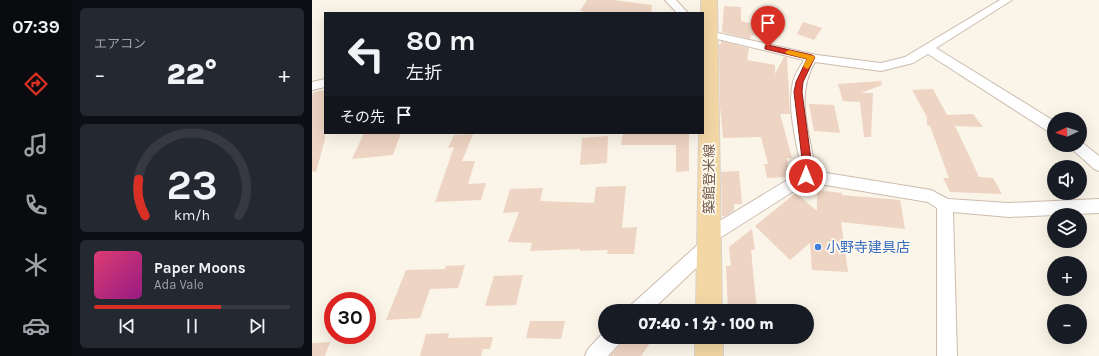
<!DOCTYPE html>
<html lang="ja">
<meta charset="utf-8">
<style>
:root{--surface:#171b24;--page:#242831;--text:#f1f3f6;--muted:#9ea1a6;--line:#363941;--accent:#d93025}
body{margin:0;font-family:Karla,"Noto Sans JP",sans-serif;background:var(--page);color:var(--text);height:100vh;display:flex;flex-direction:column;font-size:15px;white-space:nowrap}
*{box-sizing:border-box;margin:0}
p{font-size:13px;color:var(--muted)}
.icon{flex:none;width:22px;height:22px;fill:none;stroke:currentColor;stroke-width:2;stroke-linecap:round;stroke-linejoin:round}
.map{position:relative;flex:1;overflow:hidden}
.details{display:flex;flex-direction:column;gap:8px;padding:8px;background:#0d0f14;width:240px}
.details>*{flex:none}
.hud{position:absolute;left:12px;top:12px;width:380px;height:122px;border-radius:0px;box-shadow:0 4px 16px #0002;background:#171b24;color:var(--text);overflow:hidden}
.needle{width:26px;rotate:266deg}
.buttons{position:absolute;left:735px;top:112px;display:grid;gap:8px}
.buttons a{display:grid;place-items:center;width:40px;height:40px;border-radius:50%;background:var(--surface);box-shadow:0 4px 16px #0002;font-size:20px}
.speed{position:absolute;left:12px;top:292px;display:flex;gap:8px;font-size:20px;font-weight:700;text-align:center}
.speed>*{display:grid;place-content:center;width:52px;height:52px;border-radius:50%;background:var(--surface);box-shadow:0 4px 16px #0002;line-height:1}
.speed .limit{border:6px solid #d22;background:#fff;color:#111}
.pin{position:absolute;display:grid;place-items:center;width:34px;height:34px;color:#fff;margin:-41px -17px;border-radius:50% 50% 50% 0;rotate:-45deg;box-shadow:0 0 4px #0007}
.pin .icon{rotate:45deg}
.me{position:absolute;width:44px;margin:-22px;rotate:0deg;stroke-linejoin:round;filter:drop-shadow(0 0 3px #0008)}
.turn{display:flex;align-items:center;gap:14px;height:84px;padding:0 16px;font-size:18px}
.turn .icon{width:52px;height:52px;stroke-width:2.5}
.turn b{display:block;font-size:28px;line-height:34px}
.then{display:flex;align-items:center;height:38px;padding:0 16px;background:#0003;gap:8px;font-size:15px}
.big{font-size:30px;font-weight:800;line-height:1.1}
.details .tile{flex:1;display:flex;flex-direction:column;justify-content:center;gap:6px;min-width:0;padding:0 14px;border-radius:6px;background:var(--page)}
.details .dial{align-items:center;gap:0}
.dial svg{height:104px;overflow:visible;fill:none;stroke:var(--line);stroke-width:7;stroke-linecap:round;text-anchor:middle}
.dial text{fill:var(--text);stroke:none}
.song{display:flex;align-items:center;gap:12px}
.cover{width:48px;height:48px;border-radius:6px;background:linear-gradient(135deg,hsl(340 70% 55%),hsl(310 70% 35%))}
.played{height:4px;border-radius:2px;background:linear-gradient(90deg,var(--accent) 65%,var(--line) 65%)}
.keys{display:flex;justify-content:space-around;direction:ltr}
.heat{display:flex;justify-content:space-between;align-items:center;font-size:22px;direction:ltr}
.trip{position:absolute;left:286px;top:304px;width:216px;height:40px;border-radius:20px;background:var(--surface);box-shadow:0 4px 16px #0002;font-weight:800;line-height:40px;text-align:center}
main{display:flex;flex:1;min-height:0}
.dock{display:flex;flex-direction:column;width:72px;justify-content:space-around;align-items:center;background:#090b0e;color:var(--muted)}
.dock .icon{width:28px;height:28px}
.dock .active{color:var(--accent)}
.dock b{font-size:18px;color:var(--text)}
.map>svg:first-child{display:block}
</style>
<main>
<nav class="dock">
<b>07:39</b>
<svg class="icon active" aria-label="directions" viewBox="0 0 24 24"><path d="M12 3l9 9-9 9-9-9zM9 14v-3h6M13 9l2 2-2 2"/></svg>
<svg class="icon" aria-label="music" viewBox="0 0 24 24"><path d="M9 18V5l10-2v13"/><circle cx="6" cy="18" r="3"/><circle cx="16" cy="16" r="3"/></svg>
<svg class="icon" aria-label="phone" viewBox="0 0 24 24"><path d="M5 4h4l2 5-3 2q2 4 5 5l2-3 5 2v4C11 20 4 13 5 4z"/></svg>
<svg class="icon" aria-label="climate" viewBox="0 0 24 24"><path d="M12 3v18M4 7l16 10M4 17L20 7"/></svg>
<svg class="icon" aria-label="car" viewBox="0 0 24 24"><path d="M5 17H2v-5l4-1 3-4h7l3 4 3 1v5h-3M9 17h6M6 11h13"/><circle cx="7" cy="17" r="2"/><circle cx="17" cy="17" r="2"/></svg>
</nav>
<section class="details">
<div class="tile"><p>エアコン</p>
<div class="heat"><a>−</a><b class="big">22°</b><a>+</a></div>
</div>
<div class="tile dial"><svg viewBox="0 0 100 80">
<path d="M14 69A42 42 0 1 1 86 69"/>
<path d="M14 69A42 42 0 0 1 9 41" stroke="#d93025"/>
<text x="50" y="56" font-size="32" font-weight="700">23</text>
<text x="50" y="72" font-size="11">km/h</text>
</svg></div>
<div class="tile">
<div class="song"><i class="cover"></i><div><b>Paper Moons</b><p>Ada Vale</p></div></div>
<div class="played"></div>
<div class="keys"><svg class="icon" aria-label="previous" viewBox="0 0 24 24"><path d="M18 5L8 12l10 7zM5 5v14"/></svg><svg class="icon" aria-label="pause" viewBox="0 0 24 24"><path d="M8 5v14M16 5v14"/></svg><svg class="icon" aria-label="next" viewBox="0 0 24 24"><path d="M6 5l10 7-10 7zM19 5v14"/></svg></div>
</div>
</section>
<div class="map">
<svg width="787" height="356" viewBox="0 0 787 356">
<rect width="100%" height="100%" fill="#fbf4e8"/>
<g fill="#eed4c2">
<polygon points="275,0 301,0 340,5 339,13 280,13 268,11"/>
<polygon points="412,6 429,7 429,21 463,28 463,40 439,35 438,39 410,32"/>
<polygon points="491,22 510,28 502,40 485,34"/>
<polygon points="409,41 437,48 435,60 463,65 463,74 472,57 475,57 478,114 468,114 480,158 475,158 478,177 455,178 452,164 456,164 449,137 411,138 408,107 407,45 409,44"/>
<polygon points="569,81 570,85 549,93 561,93 559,137 552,137 548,102 531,101 526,84"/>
<polygon points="621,89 635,115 661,114 671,127 643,126 667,177 681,178 690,194 638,192 631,178 637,178 618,126 615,125 615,117 600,90"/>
<polygon points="13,90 13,139 4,172 0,171 0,96 1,92"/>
<polygon points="497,104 522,105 528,133 502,131"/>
<polygon points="52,133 89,133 81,155 40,159"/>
<polygon points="311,133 377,133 377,171 364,172 364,145 309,145"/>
<polygon points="161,134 150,161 163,161 156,184 174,183 169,200 123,202 142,147 136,148 142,135"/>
<polygon points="296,136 295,163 268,165 270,138"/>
<polygon points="427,171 430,204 422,204 422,210 414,216 410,216 409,172"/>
<polygon points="314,186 310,228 325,227 322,254 295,254 296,250 268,251 268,249 218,251 220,243 196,242 207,212 191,213 198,189 231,188 228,201 282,203 284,187"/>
<polygon points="505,190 530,193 530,195 588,200 593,229 529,222 536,272 500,270 498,243 478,260 443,226 484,193 505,211"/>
<polygon points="440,229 443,250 439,250 445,311 416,311 414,266 419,266 417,247"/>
<polygon points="153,265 146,288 118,289 108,318 74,320 94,270 133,269 134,266"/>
<polygon points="211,275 204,305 173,306 182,276"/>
<polygon points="218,321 253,321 249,339 214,338"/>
<polygon points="137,333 136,338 181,337 178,349 171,349 169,356 108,356 114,334"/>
<polygon points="311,337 342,337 329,356 298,356 308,345"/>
<polygon points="18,342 13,356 0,356 0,343"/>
</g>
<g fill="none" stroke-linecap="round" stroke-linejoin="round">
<g stroke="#ccbcaf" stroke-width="2">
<g id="minor">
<polygon points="353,0 364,0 376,13 365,13"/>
<path d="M688,0H700L624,48L742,121V133L737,132L616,54L601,63L569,71L503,62C483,95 497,132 503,167L502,171L619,190L636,199L697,203L787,199V213L697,217L641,212L645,356H625V208L616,202L496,182L403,241L405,245L403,250L339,311H317L319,305L391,240L389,236L391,231L487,173L489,167C484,140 475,109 481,82C483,74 488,67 492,60L393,36L391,34L393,32L397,31L505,55L569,63L593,57Z"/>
<polygon points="13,79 13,87 0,90 0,82"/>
<polygon points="768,141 787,156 787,171 782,169 760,149 758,145 768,145"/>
<polygon points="293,331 293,337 310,337 307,344 296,356 273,356 276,349"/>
</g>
</g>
<g stroke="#d8d1cd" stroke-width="2">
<g id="primary">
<polygon points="389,0 405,0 410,311 384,311 387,133 391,133 391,13 389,13"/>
<rect x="383" y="337" width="28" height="19"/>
</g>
</g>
<use href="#minor" fill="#fff" fill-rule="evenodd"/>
<use href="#primary" fill="#f3d8a6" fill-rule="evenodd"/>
</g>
<polygon fill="#d93025" stroke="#8d1f18" points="456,45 500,55 503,57 491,82 490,92 500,167 499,176 494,179 490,176 491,167 482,92 484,82 495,59 453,49 453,46"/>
<polygon fill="#f59e0b" points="477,50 502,56 503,57 497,68 495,69 491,66 495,59 475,54 473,52"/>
<circle fill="#3f7fe0" stroke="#fef8ee" stroke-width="1.5" cx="506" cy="247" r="4"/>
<g text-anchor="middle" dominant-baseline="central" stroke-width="3.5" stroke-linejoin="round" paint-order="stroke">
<g font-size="14" fill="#735c4e" stroke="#fef8ee">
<text transform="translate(397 179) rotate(-90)">築館登米線</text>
</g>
<g font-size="14" fill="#366cbe" stroke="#fef8ee" text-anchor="start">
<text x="514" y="247">小野寺建具店</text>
</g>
</g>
</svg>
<div class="buttons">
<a><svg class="needle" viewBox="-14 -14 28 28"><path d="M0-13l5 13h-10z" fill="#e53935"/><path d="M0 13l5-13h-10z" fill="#9ea1a6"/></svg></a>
<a><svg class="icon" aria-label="sound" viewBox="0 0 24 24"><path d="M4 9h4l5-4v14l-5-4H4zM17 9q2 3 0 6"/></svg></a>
<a><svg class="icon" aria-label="layers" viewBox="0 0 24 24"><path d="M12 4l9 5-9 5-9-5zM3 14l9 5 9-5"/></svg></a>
<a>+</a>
<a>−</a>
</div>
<div class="speed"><div class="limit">30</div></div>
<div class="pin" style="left:456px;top:47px;background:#d93025"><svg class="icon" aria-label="arrive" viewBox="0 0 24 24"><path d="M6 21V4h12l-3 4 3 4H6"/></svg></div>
<svg class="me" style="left:494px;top:176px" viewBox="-20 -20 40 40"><circle r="17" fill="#d93025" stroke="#fff" stroke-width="3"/><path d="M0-11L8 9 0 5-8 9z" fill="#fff"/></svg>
<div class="trip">07:40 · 1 分 · 100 m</div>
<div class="hud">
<div class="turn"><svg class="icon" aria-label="left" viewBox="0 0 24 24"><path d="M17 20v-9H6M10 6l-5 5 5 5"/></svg><div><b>80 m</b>左折</div></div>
<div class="then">その先<svg class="icon" aria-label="arrive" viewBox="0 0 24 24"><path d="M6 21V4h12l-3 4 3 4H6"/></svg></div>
</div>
</div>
</main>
